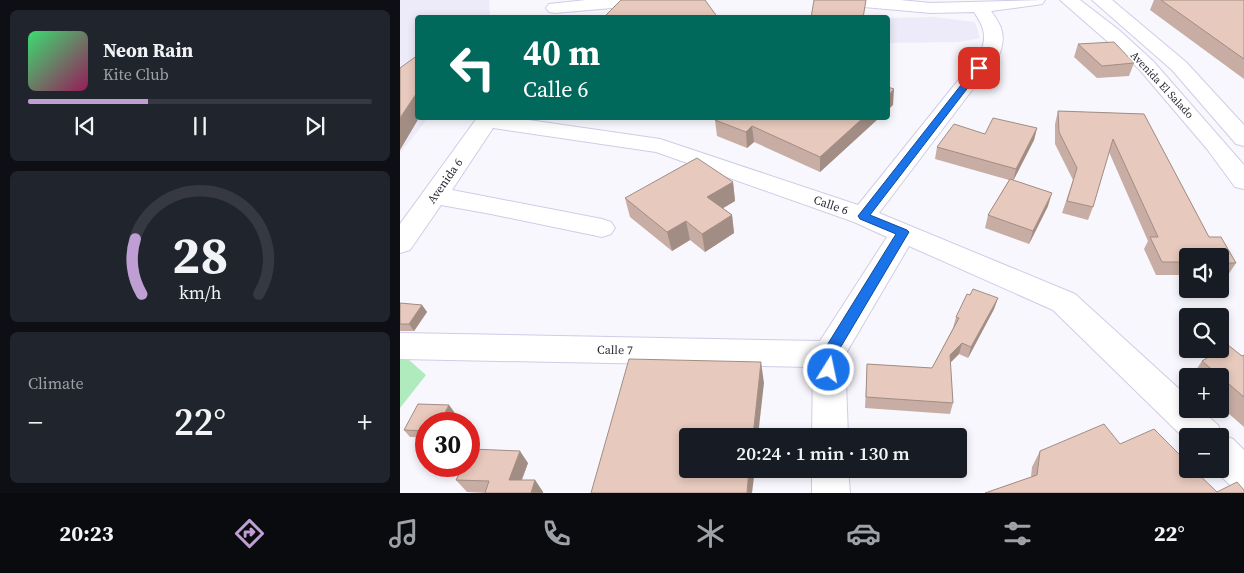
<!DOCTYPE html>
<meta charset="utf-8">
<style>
:root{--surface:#171b24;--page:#20242c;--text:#f1f3f6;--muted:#9ea1a6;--line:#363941;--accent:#be9ed3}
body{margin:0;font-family:"Source Serif 4",serif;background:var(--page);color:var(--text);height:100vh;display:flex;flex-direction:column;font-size:19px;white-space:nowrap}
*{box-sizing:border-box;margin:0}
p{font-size:16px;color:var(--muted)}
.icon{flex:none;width:28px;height:28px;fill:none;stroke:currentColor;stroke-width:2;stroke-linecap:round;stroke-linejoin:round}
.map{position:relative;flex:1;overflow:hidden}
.details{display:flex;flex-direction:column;gap:10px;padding:10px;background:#0d0f14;width:400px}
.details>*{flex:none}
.hud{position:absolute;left:15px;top:15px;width:475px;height:105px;border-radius:5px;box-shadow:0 2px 8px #0003;background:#00695c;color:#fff;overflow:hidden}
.controls{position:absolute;left:779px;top:248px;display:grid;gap:10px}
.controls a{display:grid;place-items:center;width:50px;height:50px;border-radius:5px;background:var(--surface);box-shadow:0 2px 8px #0003;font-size:25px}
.speed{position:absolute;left:15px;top:412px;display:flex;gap:10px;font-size:25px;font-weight:700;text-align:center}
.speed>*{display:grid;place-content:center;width:65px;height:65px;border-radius:50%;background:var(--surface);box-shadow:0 2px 8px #0003;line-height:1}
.speed .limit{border:8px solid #d22;background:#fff;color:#111}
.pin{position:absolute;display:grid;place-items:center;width:42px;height:42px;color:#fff;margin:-21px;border-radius:10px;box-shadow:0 2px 8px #0006}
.me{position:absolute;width:55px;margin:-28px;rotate:10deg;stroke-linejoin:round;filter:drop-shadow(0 0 4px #0008)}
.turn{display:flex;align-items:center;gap:18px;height:105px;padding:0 25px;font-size:22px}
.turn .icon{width:65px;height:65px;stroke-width:2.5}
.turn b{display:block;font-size:35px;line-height:42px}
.big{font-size:38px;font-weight:600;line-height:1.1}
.details .widget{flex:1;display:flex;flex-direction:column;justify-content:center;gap:8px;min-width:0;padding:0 18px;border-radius:8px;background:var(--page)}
.details .dial{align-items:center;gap:0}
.dial svg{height:130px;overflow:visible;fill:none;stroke:var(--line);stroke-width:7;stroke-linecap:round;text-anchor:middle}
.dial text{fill:var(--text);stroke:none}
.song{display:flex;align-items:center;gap:15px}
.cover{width:60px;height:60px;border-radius:8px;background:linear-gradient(135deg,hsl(140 70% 55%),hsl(330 70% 35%))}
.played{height:5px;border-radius:2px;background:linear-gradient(90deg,var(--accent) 35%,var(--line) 35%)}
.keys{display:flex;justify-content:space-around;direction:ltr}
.heat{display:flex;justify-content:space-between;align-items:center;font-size:28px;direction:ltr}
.trip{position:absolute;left:279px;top:428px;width:288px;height:50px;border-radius:5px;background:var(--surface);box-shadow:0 2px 8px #0003;font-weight:600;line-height:50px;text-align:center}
.tabs{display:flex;height:80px;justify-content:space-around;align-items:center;background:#090b0e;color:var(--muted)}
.tabs .icon{width:35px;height:35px}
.tabs .current{color:var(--accent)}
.tabs b{font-size:22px;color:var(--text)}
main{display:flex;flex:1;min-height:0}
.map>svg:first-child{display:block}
</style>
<main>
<section class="details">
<div class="widget">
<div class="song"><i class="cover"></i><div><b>Neon Rain</b><p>Kite Club</p></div></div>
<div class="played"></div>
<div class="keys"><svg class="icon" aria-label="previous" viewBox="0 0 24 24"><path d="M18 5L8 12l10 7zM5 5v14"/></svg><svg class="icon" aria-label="pause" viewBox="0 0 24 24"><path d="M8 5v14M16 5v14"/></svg><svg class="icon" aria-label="next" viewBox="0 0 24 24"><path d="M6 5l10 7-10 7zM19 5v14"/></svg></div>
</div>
<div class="widget dial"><svg viewBox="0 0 100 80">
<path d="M14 69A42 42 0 1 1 86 69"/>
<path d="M14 69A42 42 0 0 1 10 35" stroke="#be9ed3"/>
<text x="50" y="56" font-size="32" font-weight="700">28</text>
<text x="50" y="72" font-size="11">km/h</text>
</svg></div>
<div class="widget"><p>Climate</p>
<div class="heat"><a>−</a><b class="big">22°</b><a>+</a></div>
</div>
</section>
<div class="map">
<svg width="844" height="493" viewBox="0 0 844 493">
<rect width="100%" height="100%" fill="#f7f7fd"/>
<g fill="#edebf9">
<polygon points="0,0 89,0 90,17 18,18 18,118 28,118 0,153"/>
<polygon points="534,17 575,22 580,38 560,42 488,43 488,18"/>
</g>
<polygon fill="#b0ebbd" points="0,352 26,375 0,408"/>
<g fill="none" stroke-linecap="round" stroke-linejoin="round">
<g stroke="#d0cce7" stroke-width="2">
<g id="minor">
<polygon points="186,0 255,0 252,4 246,5 155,13 149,12 146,8 149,4"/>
<path d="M432,0H500L531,3L645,0L642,4L636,5L591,11C602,26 606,35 600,53L479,213L675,294L788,397V409H800L818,425L822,435L833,439L844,450V492L831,486L813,469H820V436H788V442L653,310L509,246L445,355L448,436H412L413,367L0,359V333L420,341L487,237L454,222L256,152L93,128L52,190L202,219L211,222L215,228L211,234L202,237L91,214L41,205L10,250L0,253V224L77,118H115L260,139L458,205L581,52C587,35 584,27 574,12L531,13L441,5L435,4Z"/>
<polygon points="412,469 448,469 450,493 412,493"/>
</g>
</g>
<g stroke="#d0cce7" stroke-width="2">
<g id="major">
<polygon points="660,0 680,0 719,30 753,61 844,165 844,189 835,187 807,149 739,69"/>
<polygon points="692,0 712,0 786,62 844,125 844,146 836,144 772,70"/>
</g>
</g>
<use href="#minor" fill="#fff" fill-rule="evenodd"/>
<use href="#major" fill="#fff" fill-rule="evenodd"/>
</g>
<g fill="#c7ada3">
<polygon points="754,0 844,0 844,79 750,10"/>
<polygon points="678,44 734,63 729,76 697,78 674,57"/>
<polygon points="658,111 744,114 809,237 836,263 828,275 820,275 820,256 788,256 788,275 756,275 744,249 748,241 709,152 693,207 688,220 662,213 673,180 655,144 655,124"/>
<polygon points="479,118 420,172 354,142 347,148 317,136 315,120"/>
<polygon points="637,128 634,140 613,181 648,206 629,244 585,228 588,215 609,180 535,159 537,147"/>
<polygon points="333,182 335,201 323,208 332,215 334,233 305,252 290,240 272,251 230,217 225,198"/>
<polygon points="570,295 598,298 594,309 568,358 559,354 550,363 553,403 550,414 465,408 467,364 532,368 553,328 556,317"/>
<polygon points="0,303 22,305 27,312 14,331 0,331"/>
<polygon points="844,355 844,427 820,406 820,376 792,376 802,361 842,356"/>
<polygon points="49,405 54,412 48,424 26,424 26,437 10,437 4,430"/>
<polygon points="720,444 817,492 844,493 585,493 631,477 632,467 640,451"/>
<polygon points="128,463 122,480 135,480 143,492 85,493 67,492 56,480"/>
</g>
<g fill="#a28d84">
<polygon points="494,89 493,105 488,110 488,96"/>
<polygon points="18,91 18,118 19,118 0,150 0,118"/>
<polygon points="463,118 479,118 420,172 420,157"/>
<polygon points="352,126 354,142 347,148 346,132"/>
<polygon points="637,128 634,140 613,181 616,169"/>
<polygon points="333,182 335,201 310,216 307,197"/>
<polygon points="652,193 648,206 629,244 633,231"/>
<polygon points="332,215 334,233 305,252 302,234"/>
<polygon points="286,221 290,240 272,251 267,232"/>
<polygon points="598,298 594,309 568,358 571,347"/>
<polygon points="22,305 27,312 14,331 9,324"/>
<polygon points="562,343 559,354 547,366 550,355"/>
<polygon points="361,362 364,383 358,436 353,436"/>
<polygon points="49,405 54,412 48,424 39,424"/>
<polygon points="120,451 128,463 117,492 109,480"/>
<polygon points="349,469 355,469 352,493 347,493"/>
<polygon points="135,480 143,492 143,493 131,493"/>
</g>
<g fill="#e7c9bd" stroke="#a28d84">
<polygon points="221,0 305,0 318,18 203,18"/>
<polygon points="414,0 466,0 463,18 411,18"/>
<polygon points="761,0 844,0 844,59"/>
<polygon points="714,42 734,63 702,66 678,44"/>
<polygon points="18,55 18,91 0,118 0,68"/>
<polygon points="488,87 494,89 488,96"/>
<polygon points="658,111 744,114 809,237 821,237 836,263 820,263 820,256 788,256 788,262 762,262 750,237 758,237 713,139 693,207 667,201 677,168 659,132"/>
<polygon points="318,118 463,118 420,157 352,126 346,132 315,120"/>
<polygon points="593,118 637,128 616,169 537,147 554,124 585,134"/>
<polygon points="297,158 333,182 307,197 332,215 302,234 286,221 267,232 225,198"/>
<polygon points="610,179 652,193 633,231 588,215"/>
<polygon points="573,289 598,298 571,347 562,343 550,355 553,403 466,397 467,364 532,368 559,318 556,317 567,294 570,295"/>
<polygon points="0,303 22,305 9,324 0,324"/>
<polygon points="828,345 842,356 844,355 844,397 802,361"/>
<polygon points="229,359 361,362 353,436 288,436 288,469 349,469 347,493 191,493"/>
<polygon points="18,404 49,405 39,424 26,424 26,431 4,430"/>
<polygon points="704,424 720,444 754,429 788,463 788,469 793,469 817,492 837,482 844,490 844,493 585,493 637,475 640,451"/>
<polygon points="71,449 120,451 109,480 135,480 131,493 85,493 89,481 56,480 63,466 69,466 69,453"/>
</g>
<path fill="#1a73e8" stroke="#114b97" d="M576,66L583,68L470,215L507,230L509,232L436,355V370L434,374L429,376L424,374C421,368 421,357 424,350L496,234L460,219L458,216Z"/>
<g text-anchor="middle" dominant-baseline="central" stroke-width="4" stroke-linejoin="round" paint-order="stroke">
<g font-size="11" fill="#2a2933" stroke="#fff">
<text transform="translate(762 85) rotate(47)">Avenida El Salado</text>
</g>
<g font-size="12" fill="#2a2933" stroke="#fff">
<text transform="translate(45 181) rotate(-55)">Avenida 6</text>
<text transform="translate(431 205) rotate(19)">Calle 6</text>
<text transform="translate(215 350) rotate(1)">Calle 7</text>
</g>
</g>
</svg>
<div class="controls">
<a><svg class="icon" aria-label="sound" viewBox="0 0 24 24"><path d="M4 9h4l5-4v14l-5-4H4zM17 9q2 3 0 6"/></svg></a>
<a><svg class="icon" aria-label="search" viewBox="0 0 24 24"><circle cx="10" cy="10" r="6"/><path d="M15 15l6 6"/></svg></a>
<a>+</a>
<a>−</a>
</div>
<div class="speed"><div class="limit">30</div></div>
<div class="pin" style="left:579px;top:68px;background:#d93025"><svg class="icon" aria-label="arrive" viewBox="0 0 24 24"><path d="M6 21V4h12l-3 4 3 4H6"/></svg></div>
<svg class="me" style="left:429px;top:370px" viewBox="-20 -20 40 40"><circle r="17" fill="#1a73e8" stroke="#fff" stroke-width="3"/><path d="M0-11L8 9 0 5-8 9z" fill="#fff"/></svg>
<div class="trip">20:24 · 1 min · 130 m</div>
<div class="hud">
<div class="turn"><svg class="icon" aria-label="left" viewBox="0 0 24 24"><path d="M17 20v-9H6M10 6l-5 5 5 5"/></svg><div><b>40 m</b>Calle 6</div></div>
</div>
</div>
</main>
<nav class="tabs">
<b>20:23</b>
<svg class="icon current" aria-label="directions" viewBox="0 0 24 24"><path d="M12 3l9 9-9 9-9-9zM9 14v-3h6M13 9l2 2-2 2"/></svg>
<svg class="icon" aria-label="music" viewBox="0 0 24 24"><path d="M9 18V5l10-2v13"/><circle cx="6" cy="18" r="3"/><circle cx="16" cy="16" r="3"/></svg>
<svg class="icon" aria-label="phone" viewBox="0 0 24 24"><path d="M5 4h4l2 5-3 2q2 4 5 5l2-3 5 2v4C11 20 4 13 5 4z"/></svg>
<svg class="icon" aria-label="climate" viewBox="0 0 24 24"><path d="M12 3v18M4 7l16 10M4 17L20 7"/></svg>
<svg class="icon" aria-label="car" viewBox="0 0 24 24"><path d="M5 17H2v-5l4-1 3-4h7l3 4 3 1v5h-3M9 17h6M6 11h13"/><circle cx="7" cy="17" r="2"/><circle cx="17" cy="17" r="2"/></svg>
<svg class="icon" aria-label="filters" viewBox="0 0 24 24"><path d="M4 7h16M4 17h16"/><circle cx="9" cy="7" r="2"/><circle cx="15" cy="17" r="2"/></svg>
<b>22°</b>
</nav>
